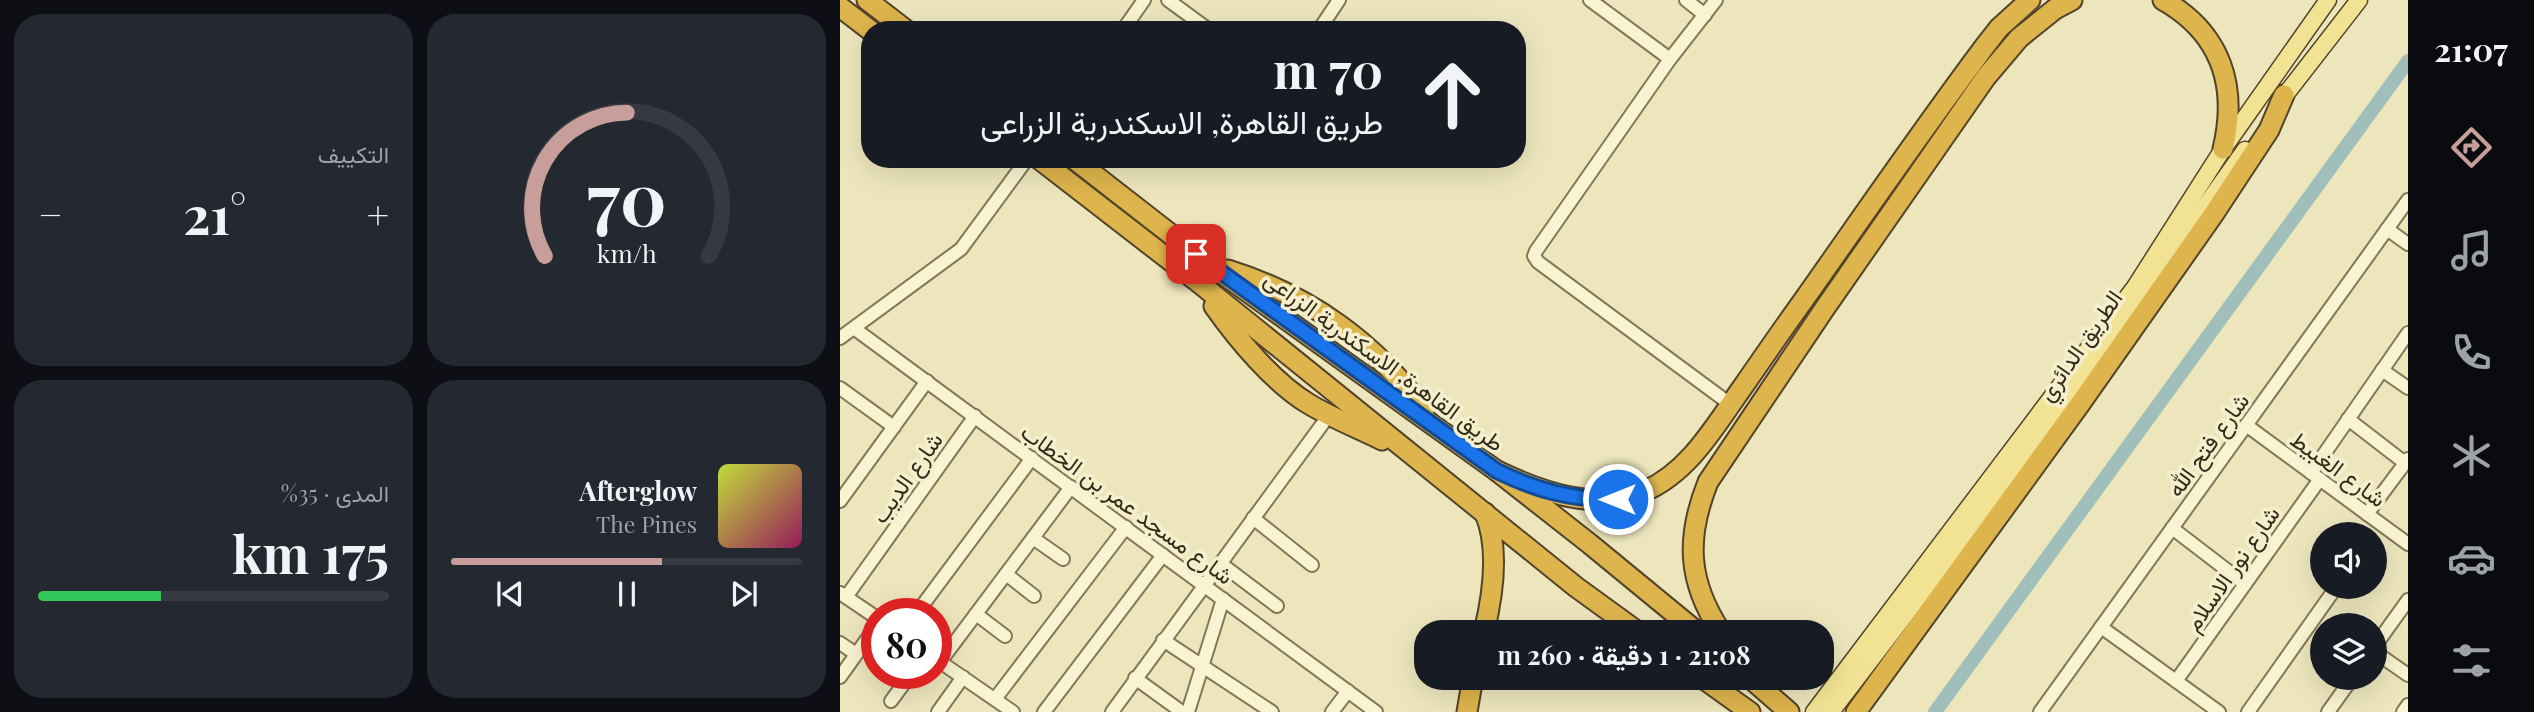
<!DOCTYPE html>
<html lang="ar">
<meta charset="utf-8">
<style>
:root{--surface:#171b24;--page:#242831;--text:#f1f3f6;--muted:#9ea1a6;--line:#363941;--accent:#c79e99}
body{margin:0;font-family:"Playfair Display",Vazirmatn,serif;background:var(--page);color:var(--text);direction:rtl;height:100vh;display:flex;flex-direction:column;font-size:26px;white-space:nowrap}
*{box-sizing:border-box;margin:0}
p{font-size:23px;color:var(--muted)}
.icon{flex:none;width:38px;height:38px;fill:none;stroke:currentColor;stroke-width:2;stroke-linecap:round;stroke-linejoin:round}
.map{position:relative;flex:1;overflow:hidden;direction:ltr}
.details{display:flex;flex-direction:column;gap:14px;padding:14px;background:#0d0f14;width:840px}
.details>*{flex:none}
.guide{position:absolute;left:21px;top:21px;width:665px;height:147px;border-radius:28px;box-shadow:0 7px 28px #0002;direction:rtl;background:#171b24;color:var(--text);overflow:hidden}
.fabs{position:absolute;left:1470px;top:522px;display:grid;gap:14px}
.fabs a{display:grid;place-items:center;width:77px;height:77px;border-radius:50%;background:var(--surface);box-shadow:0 7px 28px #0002;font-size:35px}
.speed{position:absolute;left:21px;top:598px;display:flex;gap:14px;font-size:35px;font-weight:700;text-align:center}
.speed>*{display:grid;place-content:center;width:91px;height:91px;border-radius:50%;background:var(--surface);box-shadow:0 7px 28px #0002;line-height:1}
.speed .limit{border:10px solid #d22;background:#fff;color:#111}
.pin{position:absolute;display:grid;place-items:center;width:60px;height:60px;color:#fff;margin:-30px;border-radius:14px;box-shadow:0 4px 10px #0006}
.me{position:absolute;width:77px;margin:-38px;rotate:270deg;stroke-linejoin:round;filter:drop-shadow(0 0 5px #0008)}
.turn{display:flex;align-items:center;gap:24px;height:147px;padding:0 28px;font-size:32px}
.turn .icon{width:91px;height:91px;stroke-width:2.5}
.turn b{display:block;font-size:49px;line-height:60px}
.big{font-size:52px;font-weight:700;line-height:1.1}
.details .tile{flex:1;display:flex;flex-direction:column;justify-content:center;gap:10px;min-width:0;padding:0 24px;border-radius:28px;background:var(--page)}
.details .dial{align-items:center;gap:0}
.dial svg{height:182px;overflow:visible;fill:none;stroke:var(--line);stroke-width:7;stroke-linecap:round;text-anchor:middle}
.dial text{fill:var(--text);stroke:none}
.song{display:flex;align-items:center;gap:21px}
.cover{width:84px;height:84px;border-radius:10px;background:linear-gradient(135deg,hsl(70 70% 55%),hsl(330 70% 35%))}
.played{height:7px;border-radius:4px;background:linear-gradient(90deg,var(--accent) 60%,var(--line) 60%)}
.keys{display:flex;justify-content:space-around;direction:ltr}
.heat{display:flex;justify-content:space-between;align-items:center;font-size:38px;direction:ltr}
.charge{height:10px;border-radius:5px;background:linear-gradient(90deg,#34c759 35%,var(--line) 0)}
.details .tiles{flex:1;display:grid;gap:14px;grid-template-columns:repeat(2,1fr)}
.trip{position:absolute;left:574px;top:620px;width:420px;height:70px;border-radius:28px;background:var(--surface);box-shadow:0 7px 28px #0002;font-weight:700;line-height:70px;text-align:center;direction:rtl}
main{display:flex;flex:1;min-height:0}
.tabs{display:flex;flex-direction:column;width:126px;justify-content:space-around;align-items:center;background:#090b0e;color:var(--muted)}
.tabs .icon{width:49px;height:49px}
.tabs .current{color:var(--accent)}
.tabs b{font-size:32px;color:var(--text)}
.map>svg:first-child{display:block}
</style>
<main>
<nav class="tabs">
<b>21:07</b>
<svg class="icon current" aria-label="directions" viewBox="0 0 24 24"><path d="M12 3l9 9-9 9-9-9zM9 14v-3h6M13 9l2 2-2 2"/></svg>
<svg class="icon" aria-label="music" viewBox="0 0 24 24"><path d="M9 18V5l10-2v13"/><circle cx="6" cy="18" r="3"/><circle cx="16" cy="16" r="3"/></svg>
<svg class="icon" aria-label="phone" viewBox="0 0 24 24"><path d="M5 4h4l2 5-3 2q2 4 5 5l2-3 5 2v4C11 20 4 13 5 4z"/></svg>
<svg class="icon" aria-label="climate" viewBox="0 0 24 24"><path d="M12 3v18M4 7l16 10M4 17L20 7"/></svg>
<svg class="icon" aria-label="car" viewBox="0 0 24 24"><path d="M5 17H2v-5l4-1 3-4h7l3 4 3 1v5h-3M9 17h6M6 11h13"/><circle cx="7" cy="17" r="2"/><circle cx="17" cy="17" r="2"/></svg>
<svg class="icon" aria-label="filters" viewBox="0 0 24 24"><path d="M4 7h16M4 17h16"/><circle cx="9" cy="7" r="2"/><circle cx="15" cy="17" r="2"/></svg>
</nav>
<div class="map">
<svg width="1568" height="712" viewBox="0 0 1568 712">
<rect width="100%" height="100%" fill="#ede6bd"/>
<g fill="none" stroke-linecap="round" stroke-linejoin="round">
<polyline stroke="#a1bfba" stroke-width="14" points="1095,712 1568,61"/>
<g stroke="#857657" stroke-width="16">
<g id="minor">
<polyline points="328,0 369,30"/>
<polyline points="750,0 830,59"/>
<polyline points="846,0 865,15"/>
<polyline points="876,0 830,59 696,251 694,256 698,262 890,404"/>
<polyline points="283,30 304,0"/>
<polyline points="479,30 499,0"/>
<polyline points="1547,229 1568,244"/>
<polyline points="15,329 536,712"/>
<polyline points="0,338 121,249 187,159"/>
<polyline points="1542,370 1568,388"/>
<polyline points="0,388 54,427"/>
<polyline points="1508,419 1565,463"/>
<polyline points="1406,425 1568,544"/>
<polyline points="1471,473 1568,333"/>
<polyline points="0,501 87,381"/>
<polyline points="1527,514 1568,459"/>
<polyline points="413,518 472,565"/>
<polyline points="1332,528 1405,584"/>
<polyline points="193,538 223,559"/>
<polyline points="380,563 437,606"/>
<polyline points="166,574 194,596"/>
<polyline points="0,593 37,618"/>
<polyline points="6,597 135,416"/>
<polyline points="76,614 192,458"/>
<polyline points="136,614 165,636"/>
<polyline points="1261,627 1379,712"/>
<polyline points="323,640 432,712"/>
<polyline points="0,643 16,654"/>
<polyline points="1535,646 1568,600"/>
<polyline points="1535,652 1568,675"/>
<polyline points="96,659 173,712"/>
<polyline points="100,662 231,487"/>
<polyline points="0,677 37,625"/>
<polyline points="295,678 342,712"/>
<polyline points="1336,681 1480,479"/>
<polyline points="155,699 286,527"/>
<polyline points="51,701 71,674"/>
<polyline points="98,712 123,677"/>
<polyline points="204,712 323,555"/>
<polyline points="272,712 489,415"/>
<polyline points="348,712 383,599"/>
<polyline points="492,712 508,691"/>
<polyline points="1200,712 1568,200"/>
<polyline points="1408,712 1497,586"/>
<polyline points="1488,712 1513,677"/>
<polyline points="1563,712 1568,705"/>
</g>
</g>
<g stroke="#52432b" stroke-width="19">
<g id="major">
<polyline points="1439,103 1519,0"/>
<polyline points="974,712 1295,287 1383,149 1488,0"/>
<polyline points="991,712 1208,428 1405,150"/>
</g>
</g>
<g stroke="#52432b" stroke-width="23">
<g id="highway">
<polyline points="27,0 66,30"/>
<path d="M1323,0C1381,33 1398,86 1383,149"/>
<polyline points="0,7 30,30"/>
<polyline points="199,159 358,282 736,587 798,632"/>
<polyline points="234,159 369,264 657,471 750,544 857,632"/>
<path d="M388,270C468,295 536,342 584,411"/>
<path d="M374,306C398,340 434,383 469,404C492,418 518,428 542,440"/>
<path d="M657,471C701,492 756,512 805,491C849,472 875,426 902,388C922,359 942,330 963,301C1023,216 1082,130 1145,46L1159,28L1190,0"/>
<path d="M644,632C653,595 660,549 645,513"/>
<path d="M881,632C847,581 846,537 868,482L985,308L1146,77L1179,38L1215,9L1232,0"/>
<polyline points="861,677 910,712"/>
<polyline points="909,677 949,712"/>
<polyline points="627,712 633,677"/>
<polyline points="1016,712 1240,404 1373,215 1429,130 1444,95"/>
</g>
</g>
<use href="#minor" stroke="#f8f3d0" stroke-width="12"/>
<use href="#major" stroke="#f2e394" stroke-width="16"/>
<use href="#highway" stroke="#deb44c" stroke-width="19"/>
</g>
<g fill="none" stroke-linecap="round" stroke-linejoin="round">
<g stroke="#114b97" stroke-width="18">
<path id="route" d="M356,254L657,471C696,490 734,501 778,499"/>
</g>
<use href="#route" stroke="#1a73e8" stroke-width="12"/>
</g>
<g text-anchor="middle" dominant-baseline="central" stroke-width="7" stroke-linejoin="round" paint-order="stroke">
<g font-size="23" fill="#342b1b" stroke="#f5efcd">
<text transform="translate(1239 345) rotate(-55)">الطريق الدائري</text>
<text transform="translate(545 360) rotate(36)">طريق القاهرة, الاسكندرية الزراعى</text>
<text transform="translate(1367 444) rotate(-54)">شارع فتح الله</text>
<text transform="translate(1499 468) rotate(36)">شارع الغبيط</text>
<text transform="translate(66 477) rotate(-55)">شارع الديب</text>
<text transform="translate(288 503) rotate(36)">شارع مسجد عمر بن الخطاب</text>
<text transform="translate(1391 568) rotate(-55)">شارع نور الاسلام</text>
</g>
</g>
</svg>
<div class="fabs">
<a><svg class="icon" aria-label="sound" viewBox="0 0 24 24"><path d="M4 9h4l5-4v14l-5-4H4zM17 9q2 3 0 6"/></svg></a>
<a><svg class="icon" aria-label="layers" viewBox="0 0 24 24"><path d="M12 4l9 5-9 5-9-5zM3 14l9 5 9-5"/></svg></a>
</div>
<div class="speed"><div class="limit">80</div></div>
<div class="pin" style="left:356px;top:254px;background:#d93025"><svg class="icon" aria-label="arrive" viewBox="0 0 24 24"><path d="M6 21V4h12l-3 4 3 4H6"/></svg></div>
<svg class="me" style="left:778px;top:499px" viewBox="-20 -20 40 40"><circle r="17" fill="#1a73e8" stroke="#fff" stroke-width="3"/><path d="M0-11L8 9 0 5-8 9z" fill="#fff"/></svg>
<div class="trip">21:08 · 1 دقيقة · 260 m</div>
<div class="guide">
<div class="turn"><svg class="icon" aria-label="ahead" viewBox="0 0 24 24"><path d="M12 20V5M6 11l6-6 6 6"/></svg><div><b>70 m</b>طريق القاهرة, الاسكندرية الزراعى</div></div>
</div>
</div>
<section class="details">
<div class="tiles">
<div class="tile dial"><svg viewBox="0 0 100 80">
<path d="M14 69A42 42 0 1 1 86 69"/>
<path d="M14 69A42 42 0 0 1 50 6" stroke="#c79e99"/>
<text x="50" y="56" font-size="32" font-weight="700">70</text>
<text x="50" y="72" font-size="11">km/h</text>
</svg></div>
<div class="tile"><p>التكييف</p>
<div class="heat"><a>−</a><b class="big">21°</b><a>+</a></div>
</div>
<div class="tile">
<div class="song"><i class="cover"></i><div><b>Afterglow</b><p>The Pines</p></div></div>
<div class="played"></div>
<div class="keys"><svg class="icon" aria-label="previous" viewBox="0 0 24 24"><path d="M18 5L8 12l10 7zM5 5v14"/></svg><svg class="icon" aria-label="pause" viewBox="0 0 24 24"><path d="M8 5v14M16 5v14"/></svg><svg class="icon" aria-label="next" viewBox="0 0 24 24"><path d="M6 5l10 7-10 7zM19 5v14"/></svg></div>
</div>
<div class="tile"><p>المدى · 35%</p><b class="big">175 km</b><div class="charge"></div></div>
</div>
</section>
</main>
